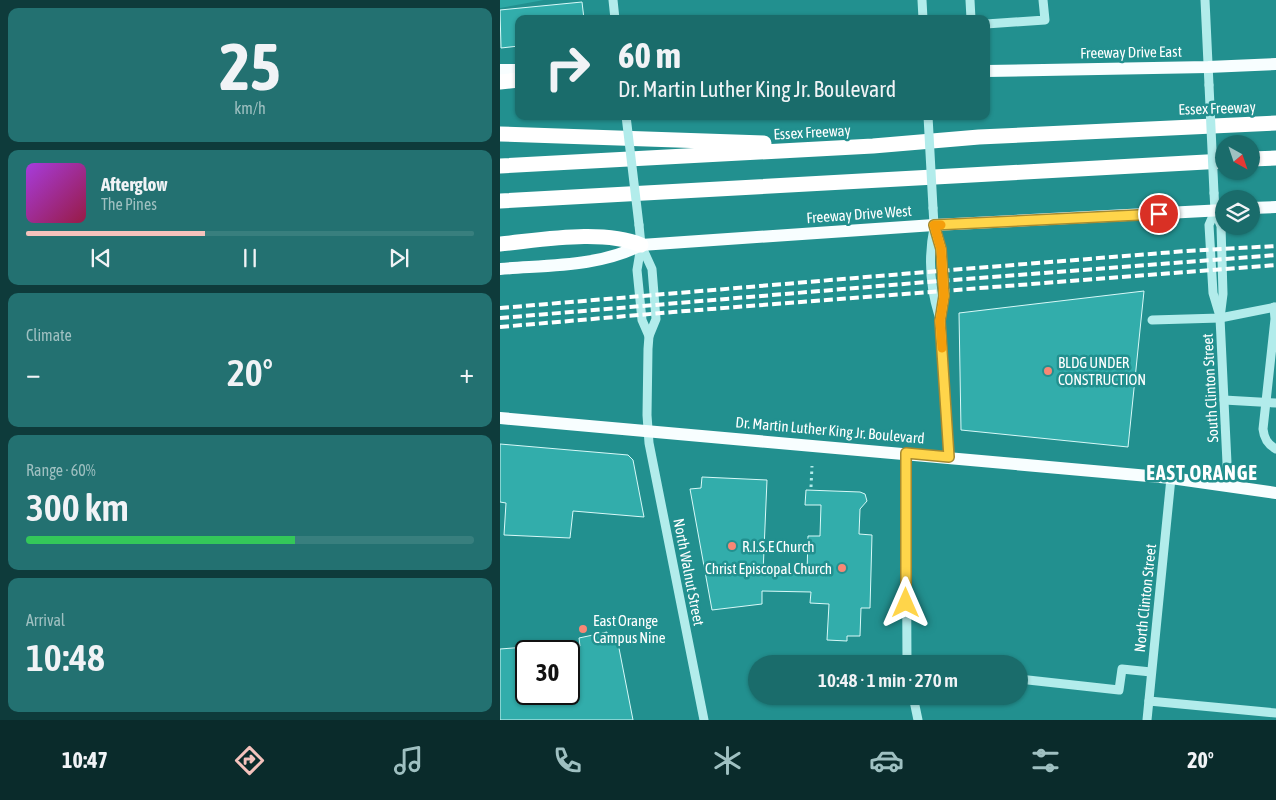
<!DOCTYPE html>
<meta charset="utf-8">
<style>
:root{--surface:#1a6c6b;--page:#237171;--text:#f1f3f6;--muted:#9fc0c1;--line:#387f7e;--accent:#f4c2bc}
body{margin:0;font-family:"Asap Condensed",sans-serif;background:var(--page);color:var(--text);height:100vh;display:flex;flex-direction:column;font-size:19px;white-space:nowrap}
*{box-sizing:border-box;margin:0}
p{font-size:16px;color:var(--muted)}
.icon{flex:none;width:28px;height:28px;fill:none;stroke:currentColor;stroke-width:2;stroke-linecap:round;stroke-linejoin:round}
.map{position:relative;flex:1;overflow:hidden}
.panel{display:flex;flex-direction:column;gap:8px;padding:8px;background:#0e3b3b;width:500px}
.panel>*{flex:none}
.hud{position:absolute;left:15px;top:15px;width:475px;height:105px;border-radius:10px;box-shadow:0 1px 4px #0004;background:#1a6c6b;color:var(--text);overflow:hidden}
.needle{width:32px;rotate:140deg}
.fabs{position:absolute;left:715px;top:135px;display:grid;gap:10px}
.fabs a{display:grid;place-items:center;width:45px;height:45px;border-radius:50%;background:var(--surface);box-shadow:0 1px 4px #0004;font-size:25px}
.speed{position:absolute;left:15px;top:640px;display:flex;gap:10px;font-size:25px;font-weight:700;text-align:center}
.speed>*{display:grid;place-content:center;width:65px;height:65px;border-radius:50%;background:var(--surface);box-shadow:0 1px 4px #0004;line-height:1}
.speed .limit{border:2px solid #111;border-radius:8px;background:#fff;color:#111}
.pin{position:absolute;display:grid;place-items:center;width:42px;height:42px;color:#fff;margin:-21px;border:2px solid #fff;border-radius:50%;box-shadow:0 1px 5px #0007}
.me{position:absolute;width:55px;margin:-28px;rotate:0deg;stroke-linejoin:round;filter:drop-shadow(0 0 4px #0008)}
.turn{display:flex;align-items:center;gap:18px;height:105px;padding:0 20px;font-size:22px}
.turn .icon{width:65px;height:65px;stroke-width:2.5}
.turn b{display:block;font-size:35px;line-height:42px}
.big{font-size:38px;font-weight:600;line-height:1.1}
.panel .tile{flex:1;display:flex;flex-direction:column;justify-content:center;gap:8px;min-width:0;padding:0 18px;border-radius:10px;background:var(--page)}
.panel .dial{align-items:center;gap:0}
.dial b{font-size:65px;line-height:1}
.song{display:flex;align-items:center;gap:15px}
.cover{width:60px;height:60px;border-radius:8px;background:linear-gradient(135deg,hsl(280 70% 55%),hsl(340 70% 35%))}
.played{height:5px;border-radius:2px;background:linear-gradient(90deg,var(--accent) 40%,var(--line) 40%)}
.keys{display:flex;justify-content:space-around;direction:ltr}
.heat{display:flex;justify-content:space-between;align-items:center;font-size:28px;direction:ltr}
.charge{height:8px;border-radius:4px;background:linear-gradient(90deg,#34c759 60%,var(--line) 0)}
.trip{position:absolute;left:248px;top:655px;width:280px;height:50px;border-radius:25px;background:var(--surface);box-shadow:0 1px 4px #0004;font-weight:600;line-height:50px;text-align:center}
.tab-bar{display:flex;height:80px;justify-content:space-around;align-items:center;background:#0a2b2b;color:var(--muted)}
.tab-bar .icon{width:35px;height:35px}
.tab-bar .selected{color:var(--accent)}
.tab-bar b{font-size:22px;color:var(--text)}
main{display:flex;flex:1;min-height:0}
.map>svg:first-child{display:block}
</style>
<main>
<section class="panel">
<div class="tile dial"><b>25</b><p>km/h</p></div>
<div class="tile">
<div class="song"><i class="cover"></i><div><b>Afterglow</b><p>The Pines</p></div></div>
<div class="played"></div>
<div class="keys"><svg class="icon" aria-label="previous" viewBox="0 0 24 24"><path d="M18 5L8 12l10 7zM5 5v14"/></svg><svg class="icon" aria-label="pause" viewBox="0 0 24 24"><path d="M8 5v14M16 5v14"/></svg><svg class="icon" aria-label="next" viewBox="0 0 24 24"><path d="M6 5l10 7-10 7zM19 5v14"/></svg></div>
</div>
<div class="tile"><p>Climate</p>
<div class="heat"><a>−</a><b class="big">20°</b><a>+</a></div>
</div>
<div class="tile"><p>Range · 60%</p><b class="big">300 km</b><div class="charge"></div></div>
<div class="tile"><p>Arrival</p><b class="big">10:48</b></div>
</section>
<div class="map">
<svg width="776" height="720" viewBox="0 0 776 720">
<rect width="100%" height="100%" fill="#22908f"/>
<g fill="#2ca8a5">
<polygon points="0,0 44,0 0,8"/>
<polygon points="227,116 398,116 398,119"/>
</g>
<g fill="#32adab" stroke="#d8f9f8">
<polygon points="82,2 84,19 19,19 19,46 1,48 0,10"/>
<polygon points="644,291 628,447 461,430 459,313"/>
<polygon points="0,444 128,455 133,460 144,517 73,511 70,538 4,535 6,503 0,502"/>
<polygon points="202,477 267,480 263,573 307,574 308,536 320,536 321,505 305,505 306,490 360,492 365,494 367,501 360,509 359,534 372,535 370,608 361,608 360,636 347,636 347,641 327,640 329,604 310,603 311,592 262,591 262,604 212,610 190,489 201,488"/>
<polygon points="107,632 108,640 117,638 133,720 0,720 0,649 26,647 26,694 69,694 69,648 80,646 79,638"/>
</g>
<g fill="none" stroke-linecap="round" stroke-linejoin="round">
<polyline stroke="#b2eceb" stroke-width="3" stroke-dasharray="2.5 4" stroke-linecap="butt" points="311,487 312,466"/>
<g stroke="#b2eceb" stroke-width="9">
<polyline points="113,0 115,19"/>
<polyline points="422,0 423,19"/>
<polyline points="470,0 471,19"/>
<polyline points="705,0 709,85"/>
<polyline points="486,24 545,20 543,0"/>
<polyline points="714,193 715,211 721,226 723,294 720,318 727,463 725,486"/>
<polyline points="433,208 434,225 441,249 444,296 440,321 449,457"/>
<polyline points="715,211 709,225 713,293 719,313"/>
<polyline points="139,225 141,245 152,269 156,319 149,336 148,349 147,415 149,443 204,720"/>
<path d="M434,228C428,257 430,287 439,316"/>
<polyline points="141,246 137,270 142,320 149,336"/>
<path d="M774,307L775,319L763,429C764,438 767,444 776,449"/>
<polyline points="652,320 720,318 776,307"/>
<polyline points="724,400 776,403"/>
<polyline points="406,453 407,664"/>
<polyline points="519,679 619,690 622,669 651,672"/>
<polyline points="413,696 418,720"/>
<polyline points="649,701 776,713"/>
<polyline points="647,720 671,478"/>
</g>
<g stroke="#f8feff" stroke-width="12">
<polyline points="0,70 19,70"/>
<polyline points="486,71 708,67 776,64"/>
<polyline points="751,208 776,207"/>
<path d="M0,269C47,265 99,267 141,245L434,225L724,210"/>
<polyline points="0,418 671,478 776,493"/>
</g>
<g stroke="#fff" stroke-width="15">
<polyline points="0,82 19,80"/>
<polyline points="0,134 264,143"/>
<polyline points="751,159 776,158"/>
<polyline points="0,166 373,146 479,137 776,123"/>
<polyline points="0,201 724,161"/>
<path d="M0,244C42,240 102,229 141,245"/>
</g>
<g stroke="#fff" stroke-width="4" stroke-dasharray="9 4" stroke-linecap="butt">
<polyline points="0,308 414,273 687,251 776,246"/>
<polyline points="0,318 415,283 776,255"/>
<polyline points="0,327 173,312 776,265"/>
</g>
<g stroke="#b2eceb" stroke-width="9">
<polyline points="709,85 714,193"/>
<polyline points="126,116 139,225"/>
<polyline points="428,116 433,208"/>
</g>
</g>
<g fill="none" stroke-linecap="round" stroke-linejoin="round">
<g stroke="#a68a30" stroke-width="12">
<polyline id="route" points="406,603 406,453 449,457 440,321 444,296 441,249 434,225 659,214"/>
</g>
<use href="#route" stroke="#ffd54a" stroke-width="9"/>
<polyline stroke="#f59e0b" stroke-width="9" points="441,225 434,225 441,249 444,296 440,321 442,348"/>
</g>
<g fill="#f88775" stroke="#22908f" stroke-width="2">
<circle cx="548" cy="371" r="5"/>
<circle cx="232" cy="546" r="5"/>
<circle cx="342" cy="568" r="5"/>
<circle cx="83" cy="629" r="5"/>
</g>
<g text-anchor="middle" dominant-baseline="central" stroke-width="5" stroke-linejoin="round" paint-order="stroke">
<g font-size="15" fill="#fff" stroke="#22908f">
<text transform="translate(631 52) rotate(-1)">Freeway Drive East</text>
<text transform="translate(717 108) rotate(-2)">Essex Freeway</text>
<text transform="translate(312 132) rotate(-3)">Essex Freeway</text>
<text transform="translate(359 214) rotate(-4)">Freeway Drive West</text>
<text transform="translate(710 388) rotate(-93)">South Clinton Street</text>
<text transform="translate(330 430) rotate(5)">Dr. Martin Luther King Jr. Boulevard</text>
<text transform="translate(189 572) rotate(79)">North Walnut Street</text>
<text transform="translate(645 598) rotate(-84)">North Clinton Street</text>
</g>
<g font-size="15" fill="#fff" stroke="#22908f" text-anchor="start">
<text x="558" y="362">BLDG UNDER<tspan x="558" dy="17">CONSTRUCTION</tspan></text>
<text x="242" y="546">R.I.S.E Church</text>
<text x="332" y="568" text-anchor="end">Christ Episcopal Church</text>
<text x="93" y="620">East Orange<tspan x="93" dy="17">Campus Nine</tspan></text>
</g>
<g font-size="20" font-weight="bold" letter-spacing="1" fill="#fff" stroke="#22908f">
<text x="702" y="472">EAST ORANGE</text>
</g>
</g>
</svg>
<div class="fabs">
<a><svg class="needle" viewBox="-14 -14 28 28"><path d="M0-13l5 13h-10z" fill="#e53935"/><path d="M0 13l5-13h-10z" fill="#9fc0c1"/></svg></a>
<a><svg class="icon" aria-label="layers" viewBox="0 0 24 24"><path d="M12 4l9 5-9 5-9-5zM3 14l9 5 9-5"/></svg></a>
</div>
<div class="speed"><div class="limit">30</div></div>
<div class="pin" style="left:659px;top:214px;background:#d93025"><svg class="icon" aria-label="arrive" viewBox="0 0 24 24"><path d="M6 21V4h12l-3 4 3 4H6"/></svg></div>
<svg class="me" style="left:406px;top:603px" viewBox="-20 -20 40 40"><path d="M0-17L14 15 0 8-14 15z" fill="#ffd54a" stroke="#fff" stroke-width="4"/></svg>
<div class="trip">10:48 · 1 min · 270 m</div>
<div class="hud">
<div class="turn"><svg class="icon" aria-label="right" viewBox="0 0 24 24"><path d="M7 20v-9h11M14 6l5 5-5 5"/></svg><div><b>60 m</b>Dr. Martin Luther King Jr. Boulevard</div></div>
</div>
</div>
</main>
<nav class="tab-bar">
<b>10:47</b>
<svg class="icon selected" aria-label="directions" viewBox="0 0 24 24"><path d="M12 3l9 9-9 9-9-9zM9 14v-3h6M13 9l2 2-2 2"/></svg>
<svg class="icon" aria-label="music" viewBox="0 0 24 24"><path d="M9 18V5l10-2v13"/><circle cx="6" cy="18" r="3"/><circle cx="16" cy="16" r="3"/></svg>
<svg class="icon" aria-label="phone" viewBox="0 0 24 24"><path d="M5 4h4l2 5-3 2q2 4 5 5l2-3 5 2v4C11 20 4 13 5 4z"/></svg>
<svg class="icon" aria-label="climate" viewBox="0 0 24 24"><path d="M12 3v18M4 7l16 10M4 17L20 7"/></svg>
<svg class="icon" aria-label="car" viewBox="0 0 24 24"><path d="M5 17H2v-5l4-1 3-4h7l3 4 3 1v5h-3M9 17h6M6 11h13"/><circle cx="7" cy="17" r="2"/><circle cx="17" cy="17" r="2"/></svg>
<svg class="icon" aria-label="filters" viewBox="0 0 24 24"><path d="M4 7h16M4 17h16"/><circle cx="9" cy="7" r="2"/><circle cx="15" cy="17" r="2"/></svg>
<b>20°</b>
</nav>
